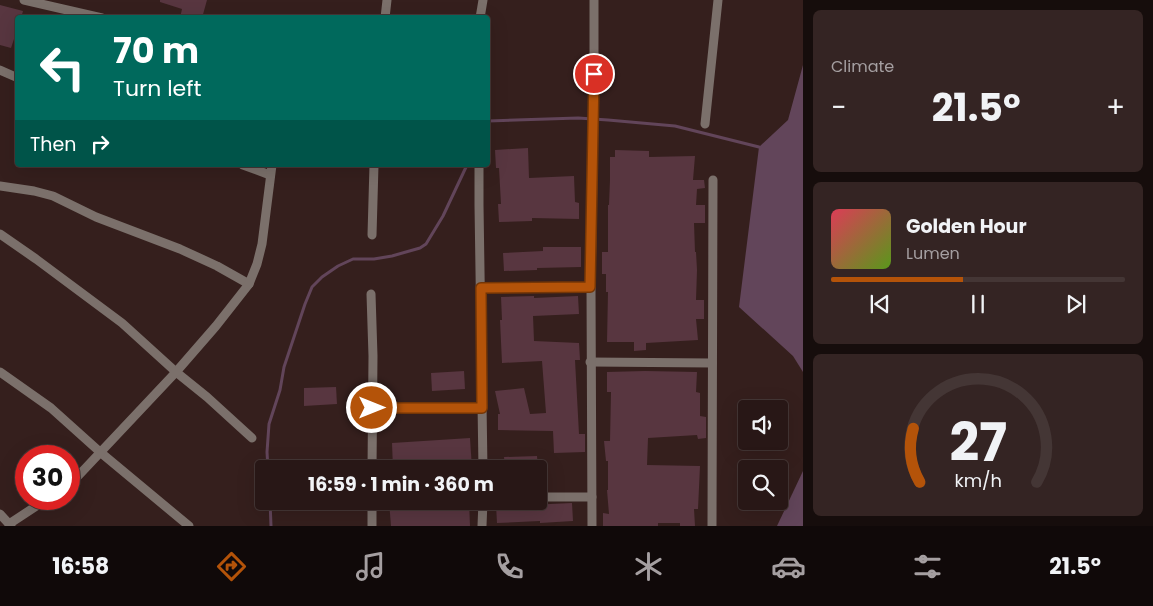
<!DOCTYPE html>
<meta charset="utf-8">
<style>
:root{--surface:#281716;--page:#342423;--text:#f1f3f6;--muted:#a59fa1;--line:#443635;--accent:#b45309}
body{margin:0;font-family:Poppins,sans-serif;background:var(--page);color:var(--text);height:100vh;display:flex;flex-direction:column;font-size:19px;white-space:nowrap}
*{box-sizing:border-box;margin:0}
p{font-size:16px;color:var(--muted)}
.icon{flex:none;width:28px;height:28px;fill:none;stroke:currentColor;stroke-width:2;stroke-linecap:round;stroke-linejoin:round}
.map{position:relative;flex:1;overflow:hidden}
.panel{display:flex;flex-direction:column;gap:10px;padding:10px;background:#160d0c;width:350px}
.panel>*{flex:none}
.banner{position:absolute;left:15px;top:15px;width:475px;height:152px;border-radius:5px;box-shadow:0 5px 20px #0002,0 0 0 1px var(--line);background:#00695c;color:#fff;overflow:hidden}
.tools{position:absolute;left:738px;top:400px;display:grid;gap:10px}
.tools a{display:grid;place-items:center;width:50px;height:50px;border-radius:5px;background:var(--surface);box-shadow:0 5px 20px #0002,0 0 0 1px var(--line);font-size:25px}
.speed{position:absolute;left:15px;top:445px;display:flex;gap:10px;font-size:25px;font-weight:700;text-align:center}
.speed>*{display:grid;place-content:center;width:65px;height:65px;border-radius:50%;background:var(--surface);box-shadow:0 5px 20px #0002,0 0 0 1px var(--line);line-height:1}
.speed .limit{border:8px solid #d22;background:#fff;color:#111}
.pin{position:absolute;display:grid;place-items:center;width:42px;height:42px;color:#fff;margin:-21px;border:2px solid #fff;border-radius:50%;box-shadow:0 1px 5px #0007}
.me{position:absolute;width:55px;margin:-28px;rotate:90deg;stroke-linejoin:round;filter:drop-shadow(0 0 4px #0008)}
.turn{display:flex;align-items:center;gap:18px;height:105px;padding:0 15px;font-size:22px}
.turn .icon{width:65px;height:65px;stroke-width:2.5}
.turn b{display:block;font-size:35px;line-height:42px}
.then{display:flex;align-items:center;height:48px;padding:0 15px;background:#0003;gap:10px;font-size:19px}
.big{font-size:38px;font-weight:700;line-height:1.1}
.panel .card{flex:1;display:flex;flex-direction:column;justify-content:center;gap:8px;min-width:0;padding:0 18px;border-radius:8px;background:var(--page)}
.panel .dial{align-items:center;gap:0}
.dial svg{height:130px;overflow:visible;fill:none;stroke:var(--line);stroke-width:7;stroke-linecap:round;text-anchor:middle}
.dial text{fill:var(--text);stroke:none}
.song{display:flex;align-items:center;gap:15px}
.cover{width:60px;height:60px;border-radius:8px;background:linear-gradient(135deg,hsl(350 70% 55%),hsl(90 70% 35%))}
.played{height:5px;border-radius:2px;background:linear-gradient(90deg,var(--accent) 45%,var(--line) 45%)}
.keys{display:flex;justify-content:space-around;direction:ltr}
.heat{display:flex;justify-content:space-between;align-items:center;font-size:28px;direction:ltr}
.trip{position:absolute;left:255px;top:460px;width:292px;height:50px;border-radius:5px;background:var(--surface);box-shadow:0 5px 20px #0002,0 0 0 1px var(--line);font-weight:700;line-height:50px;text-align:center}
.tab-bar{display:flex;height:80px;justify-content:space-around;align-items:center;background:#100909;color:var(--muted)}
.tab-bar .icon{width:35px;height:35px}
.tab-bar .on{color:var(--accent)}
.tab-bar b{font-size:22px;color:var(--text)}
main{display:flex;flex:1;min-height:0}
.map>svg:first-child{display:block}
</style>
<main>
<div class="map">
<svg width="803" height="526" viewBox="0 0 803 526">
<rect width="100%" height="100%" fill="#351f1d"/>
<g fill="#62455a">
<polygon points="803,65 803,372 793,356 739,307 759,147 788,120"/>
<polygon points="803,471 803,526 777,526"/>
</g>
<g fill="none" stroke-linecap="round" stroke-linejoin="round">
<g stroke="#62455a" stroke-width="3">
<polyline points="488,121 578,118 608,120 675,126 759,147"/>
<polyline points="268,469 267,452 269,424 280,390 284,367 305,304 312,287 322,277 338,266 353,259 374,259 392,256 420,248 426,244 443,216 467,165"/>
<polyline points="270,501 271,526"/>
</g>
</g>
<g fill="#583640">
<polygon points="160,0 207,0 202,18 180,18 182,9 160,2"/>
<polygon points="0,5 23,11 21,18 18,18 18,27 11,48 0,45"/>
<polygon points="528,148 529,178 574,176 575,202 579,203 579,219 532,218 532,221 499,222 498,204 501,204 499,168 496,168 495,150"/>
<polygon points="615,150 649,151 649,157 695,156 693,180 704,180 705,188 697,189 696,205 705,205 705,223 694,223 695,252 696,252 697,270 696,300 704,300 704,319 696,319 698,340 646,343 646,350 634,351 634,342 607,342 608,292 606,292 606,274 602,274 602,252 608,252 608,205 609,205 610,180 610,157 615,157"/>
<polygon points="543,247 581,247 581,267 537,268 537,270 504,271 503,253 543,251"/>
<polygon points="534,296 534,298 578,296 579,314 533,316 534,341 579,343 580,360 575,360 579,434 585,434 585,452 554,453 553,431 498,430 498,414 500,414 495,391 524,388 530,414 546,413 542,361 502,363 500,320 502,320 501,297"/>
<polygon points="464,371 465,389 432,391 431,373"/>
<polygon points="645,371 697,372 696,392 700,393 700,416 706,417 706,438 698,439 697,435 648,438 647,465 700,466 698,509 694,509 695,526 680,526 680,523 658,523 658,526 603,526 603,513 609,514 607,490 608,490 608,461 606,461 604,441 610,441 611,392 607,392 607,372"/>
<polygon points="336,387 337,404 304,406 304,388"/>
<polygon points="470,438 472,469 393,469 392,443"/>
<polygon points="537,456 538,469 505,469 504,457"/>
<polygon points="389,501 469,501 470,526 391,526"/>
<polygon points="529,503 529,505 572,503 573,521 540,523 540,521 497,523 496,505"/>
</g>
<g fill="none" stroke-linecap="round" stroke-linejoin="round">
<g stroke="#7b706b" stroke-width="9">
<polyline points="24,0 102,18"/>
<polyline points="385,18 387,0"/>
<polyline points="480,18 483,0"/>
<polyline points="0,70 18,78"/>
<polyline points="705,124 718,0"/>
<polyline points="243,165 270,175"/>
<polyline points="479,165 479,205 483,469"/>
<polyline points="0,186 34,191 53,196 96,217 180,249 217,266 249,284"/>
<polyline points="0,234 36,259 122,323 176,372 207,397 252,438"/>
<polyline points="372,235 374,165"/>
<polyline points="481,288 591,287"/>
<polyline points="371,294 373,356 372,469"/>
<polyline points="590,362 712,363"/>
<polyline points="0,372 51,408 100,452 189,526"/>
<polyline points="372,407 482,408"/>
<polyline points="69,483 79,475 176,372 216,326 249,284 257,264 262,244 272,165"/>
<polyline points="539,497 592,497"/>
<polyline points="0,514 11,526"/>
<polyline points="9,524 47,499"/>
<polyline points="372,526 372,501"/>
<polyline points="482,526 483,501"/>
<polyline points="592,526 591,287 594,110 594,0"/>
<polyline points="712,526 713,180"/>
</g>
</g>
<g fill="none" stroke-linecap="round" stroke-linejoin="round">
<g stroke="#753606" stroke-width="12">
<polyline id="route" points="372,408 482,408 481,288 590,287 594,74"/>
</g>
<use href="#route" stroke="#b45309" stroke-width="9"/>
</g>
</svg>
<div class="tools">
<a><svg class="icon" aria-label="sound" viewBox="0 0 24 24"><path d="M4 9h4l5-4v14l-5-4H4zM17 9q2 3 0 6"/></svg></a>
<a><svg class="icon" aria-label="search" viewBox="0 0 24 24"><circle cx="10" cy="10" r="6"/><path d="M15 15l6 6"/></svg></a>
</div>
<div class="speed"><div class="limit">30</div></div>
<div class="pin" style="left:594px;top:74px;background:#d93025"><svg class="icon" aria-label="arrive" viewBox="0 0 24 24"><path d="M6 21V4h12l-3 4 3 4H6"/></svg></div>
<svg class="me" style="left:372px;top:408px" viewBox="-20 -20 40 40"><circle r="17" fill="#b45309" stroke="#fff" stroke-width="3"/><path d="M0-11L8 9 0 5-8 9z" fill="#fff"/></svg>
<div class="trip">16:59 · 1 min · 360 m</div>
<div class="banner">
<div class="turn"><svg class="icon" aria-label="left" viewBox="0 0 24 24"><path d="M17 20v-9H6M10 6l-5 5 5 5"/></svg><div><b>70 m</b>Turn left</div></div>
<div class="then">Then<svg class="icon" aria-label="right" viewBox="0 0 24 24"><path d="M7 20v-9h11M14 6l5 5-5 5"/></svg></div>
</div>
</div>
<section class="panel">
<div class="card"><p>Climate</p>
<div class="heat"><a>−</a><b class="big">21.5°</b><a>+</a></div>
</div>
<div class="card">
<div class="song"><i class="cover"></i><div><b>Golden Hour</b><p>Lumen</p></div></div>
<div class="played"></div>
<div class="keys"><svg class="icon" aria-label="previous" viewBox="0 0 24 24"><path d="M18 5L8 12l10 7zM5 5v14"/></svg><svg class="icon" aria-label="pause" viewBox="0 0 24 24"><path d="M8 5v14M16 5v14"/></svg><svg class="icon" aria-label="next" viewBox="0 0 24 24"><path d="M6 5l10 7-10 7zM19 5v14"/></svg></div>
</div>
<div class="card dial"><svg viewBox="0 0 100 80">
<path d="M14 69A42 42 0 1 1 86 69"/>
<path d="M14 69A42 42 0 0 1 10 36" stroke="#b45309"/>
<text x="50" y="56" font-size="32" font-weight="700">27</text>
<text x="50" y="72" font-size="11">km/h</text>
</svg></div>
</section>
</main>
<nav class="tab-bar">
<b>16:58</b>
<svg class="icon on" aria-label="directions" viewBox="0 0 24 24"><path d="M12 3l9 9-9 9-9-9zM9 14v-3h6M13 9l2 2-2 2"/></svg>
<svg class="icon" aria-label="music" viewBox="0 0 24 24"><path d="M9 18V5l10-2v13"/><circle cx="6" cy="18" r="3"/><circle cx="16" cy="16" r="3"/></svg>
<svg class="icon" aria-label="phone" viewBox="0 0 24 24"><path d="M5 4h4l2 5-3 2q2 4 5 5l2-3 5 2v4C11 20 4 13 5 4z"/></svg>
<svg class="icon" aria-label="climate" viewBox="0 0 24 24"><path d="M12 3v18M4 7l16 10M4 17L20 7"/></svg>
<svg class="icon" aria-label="car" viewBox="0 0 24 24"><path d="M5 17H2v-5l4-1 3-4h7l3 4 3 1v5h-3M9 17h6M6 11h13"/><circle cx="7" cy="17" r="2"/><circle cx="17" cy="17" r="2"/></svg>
<svg class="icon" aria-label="filters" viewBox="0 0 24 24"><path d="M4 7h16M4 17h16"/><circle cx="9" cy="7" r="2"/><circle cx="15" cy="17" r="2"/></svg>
<b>21.5°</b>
</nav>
